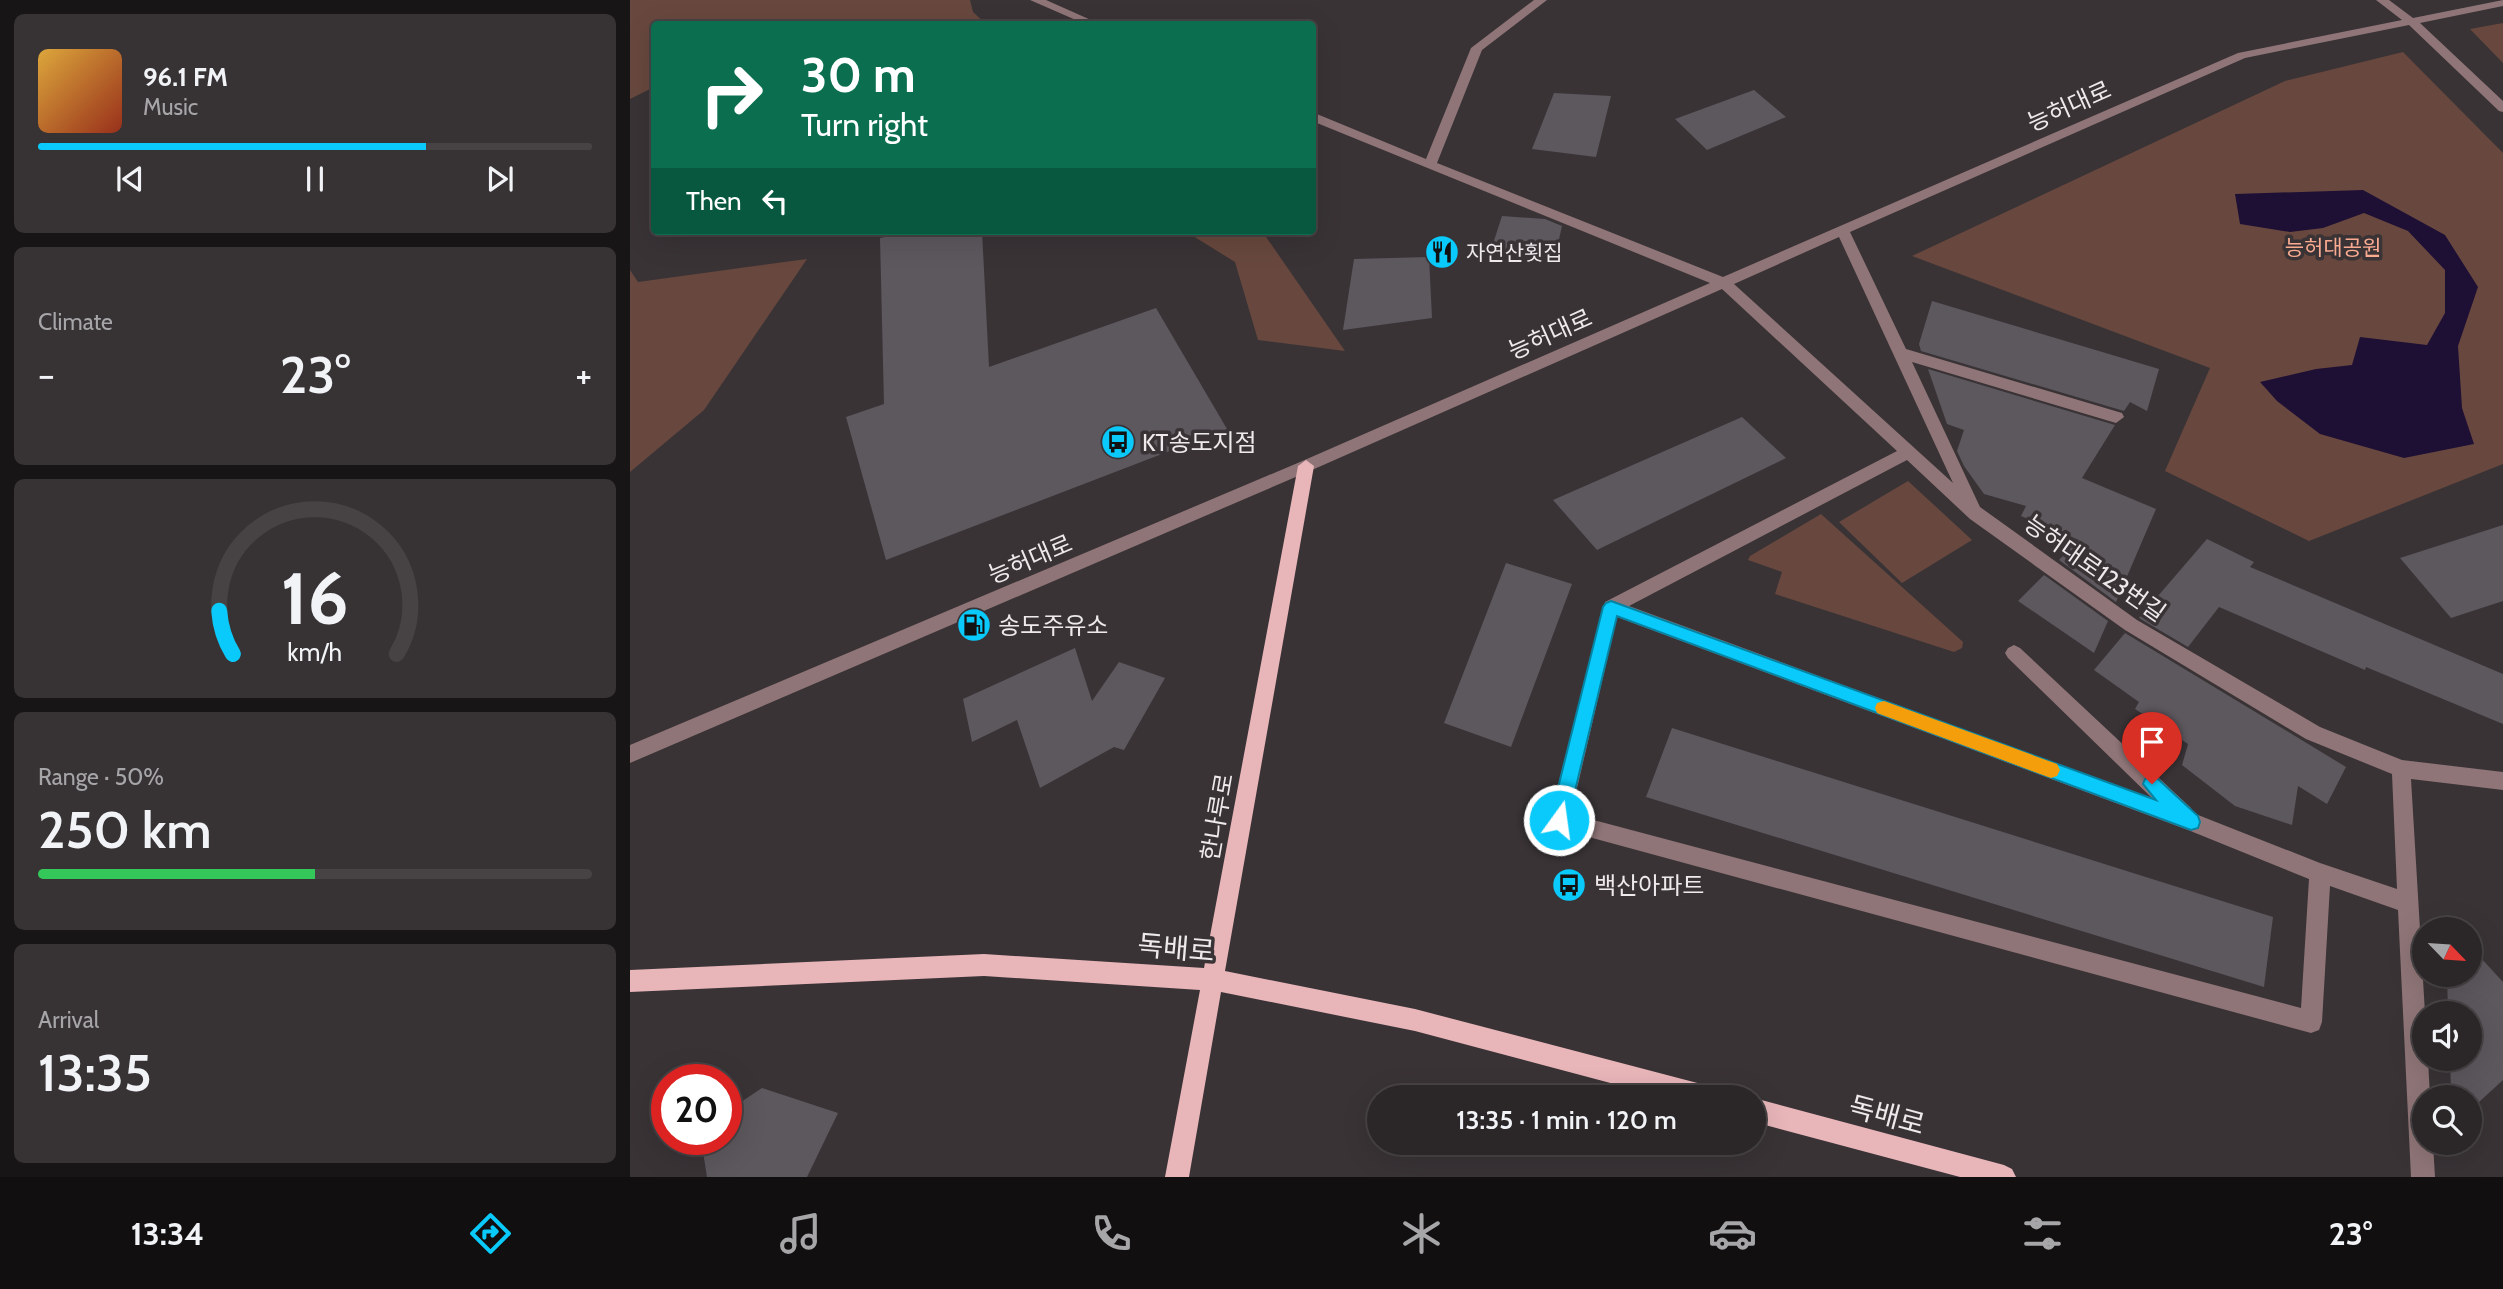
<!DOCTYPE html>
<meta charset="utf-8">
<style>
:root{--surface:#2b2628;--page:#373234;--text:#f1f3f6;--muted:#a6a5a8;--line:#474345;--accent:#09cafa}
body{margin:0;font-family:Cabin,"Noto Sans KR",sans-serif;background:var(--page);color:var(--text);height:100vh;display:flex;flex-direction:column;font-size:26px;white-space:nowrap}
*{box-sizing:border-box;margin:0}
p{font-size:23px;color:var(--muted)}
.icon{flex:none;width:38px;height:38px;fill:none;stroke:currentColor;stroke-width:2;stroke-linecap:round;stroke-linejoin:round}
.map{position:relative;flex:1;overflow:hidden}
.drawer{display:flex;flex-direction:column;gap:14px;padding:14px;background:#181516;width:630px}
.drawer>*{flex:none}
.banner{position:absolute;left:21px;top:21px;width:665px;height:214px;border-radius:7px;box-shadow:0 7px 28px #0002,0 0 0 2px var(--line);background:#0b6e4f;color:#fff;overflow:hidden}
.needle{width:46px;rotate:115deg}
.fabs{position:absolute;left:1782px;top:917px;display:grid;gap:14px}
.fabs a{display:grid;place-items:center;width:70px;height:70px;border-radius:50%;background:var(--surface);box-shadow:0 7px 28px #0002,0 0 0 2px var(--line);font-size:35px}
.speed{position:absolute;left:21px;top:1064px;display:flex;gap:14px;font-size:35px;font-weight:700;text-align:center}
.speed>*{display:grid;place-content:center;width:91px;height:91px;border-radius:50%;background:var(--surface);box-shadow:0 7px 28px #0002,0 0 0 2px var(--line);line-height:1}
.speed .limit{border:10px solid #d22;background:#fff;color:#111}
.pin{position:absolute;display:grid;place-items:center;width:60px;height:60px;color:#fff;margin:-72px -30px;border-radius:50% 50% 50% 0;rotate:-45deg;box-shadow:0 0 7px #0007}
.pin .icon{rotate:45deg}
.me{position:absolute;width:77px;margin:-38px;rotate:14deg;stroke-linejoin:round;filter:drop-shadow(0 0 5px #0008)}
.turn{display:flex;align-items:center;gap:24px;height:147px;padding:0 35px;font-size:32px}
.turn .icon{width:91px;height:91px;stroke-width:2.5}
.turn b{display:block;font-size:49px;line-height:60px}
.then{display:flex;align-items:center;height:66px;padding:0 35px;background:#0003;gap:14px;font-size:26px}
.big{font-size:52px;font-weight:600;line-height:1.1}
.drawer .widget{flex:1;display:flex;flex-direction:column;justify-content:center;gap:10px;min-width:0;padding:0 24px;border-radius:10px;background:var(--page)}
.drawer .dial{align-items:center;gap:0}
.dial svg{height:182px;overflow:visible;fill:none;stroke:var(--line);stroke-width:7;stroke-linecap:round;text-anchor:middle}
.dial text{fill:var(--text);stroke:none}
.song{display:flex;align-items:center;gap:21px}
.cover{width:84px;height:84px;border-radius:10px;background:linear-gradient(135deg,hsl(40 70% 55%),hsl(10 70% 35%))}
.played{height:7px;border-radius:4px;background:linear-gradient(90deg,var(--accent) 70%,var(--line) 70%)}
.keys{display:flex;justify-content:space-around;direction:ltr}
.heat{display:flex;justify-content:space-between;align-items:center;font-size:38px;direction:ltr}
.charge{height:10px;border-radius:5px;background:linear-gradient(90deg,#34c759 50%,var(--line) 0)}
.trip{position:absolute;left:737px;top:1085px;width:399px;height:70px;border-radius:35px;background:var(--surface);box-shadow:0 7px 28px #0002,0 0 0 2px var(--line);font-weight:600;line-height:70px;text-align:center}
.menu{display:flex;height:112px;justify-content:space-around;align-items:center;background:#110f10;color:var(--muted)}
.menu .icon{width:49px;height:49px}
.menu .on{color:var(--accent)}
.menu b{font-size:32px;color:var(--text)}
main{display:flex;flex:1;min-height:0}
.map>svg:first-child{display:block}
</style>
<main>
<section class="drawer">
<div class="widget">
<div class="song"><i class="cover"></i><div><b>96.1 FM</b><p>Music</p></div></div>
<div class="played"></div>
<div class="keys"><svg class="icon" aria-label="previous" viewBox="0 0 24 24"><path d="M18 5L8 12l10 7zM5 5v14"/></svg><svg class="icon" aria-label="pause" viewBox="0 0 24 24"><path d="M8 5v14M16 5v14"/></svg><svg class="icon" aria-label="next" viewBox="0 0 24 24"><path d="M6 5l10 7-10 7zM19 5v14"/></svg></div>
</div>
<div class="widget"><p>Climate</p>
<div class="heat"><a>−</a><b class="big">23°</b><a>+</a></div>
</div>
<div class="widget dial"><svg viewBox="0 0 100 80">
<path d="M14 69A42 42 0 1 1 86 69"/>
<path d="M14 69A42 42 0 0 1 8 50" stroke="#09cafa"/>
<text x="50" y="56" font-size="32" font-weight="700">16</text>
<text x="50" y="72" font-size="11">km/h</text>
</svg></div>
<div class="widget"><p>Range · 50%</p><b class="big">250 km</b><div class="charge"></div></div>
<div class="widget"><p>Arrival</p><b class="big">13:35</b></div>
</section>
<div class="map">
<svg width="1873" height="1177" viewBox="0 0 1873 1177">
<rect width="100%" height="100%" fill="#393336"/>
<g fill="#68483e">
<polygon points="0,0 340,0 343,12 356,24 24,24 24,87 0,99"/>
<polygon points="1873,23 1873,63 1840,29"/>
<polygon points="1773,52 1873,153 1873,464 1679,541 1535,471 1580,368 1282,256 1655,81"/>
<polygon points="555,231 632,231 715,351 628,340 605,262"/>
<polygon points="177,259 74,410 0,472 0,270 8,282"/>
<polygon points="1278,481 1342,540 1272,583 1209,522"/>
<polygon points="1191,514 1333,642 1332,648 1324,652 1145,594 1152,572 1118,560 1120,556"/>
</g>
<polygon fill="#1e0f35" points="1733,190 1815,235 1848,287 1828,346 1832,408 1844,444 1774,458 1690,434 1647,401 1630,382 1686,369 1722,365 1730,337 1797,345 1815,313 1815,270 1778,231 1734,213 1693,228 1660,232 1610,224 1605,194"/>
<g fill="#5d585e">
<polygon points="1124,90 1156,117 1077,150 1045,119"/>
<polygon points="924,93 981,96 966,157 902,149"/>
<polygon points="872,216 915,219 932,226 925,257 860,253"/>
<polygon points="283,231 352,231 359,367 526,308 597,429 256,560 216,417 254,404 250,238"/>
<polygon points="799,257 802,318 713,330 724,259"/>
<polygon points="1302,301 1529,369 1517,411 1500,402 1494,411 1291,351 1289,344"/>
<polygon points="1298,369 1485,425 1452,478 1526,509 1486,602 1429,560 1449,540 1391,516 1396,506 1354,494 1334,466 1327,451 1334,430 1317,424"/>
<polygon points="1112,417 1156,458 967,550 923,500"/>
<polygon points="1873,525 1873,601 1821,618 1770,558"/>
<polygon points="1577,539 1624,562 1620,567 1873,674 1873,724 1736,667 1735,670 1589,607 1558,647 1509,618"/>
<polygon points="876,563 942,584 881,747 814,723"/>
<polygon points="1414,575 1478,621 1464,653 1388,601"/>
<polygon points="1495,633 1716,767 1697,804 1668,786 1662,825 1605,806 1552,765 1558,744 1505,709 1509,702 1464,670"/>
<polygon points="445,648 462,701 489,662 535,678 494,750 484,747 410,788 387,720 342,742 333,699"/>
<polygon points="1042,728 1643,917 1634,987 1016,797"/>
<polygon points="1839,945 1873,982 1873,1080 1849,1102 1821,1093 1820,1059 1839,1059 1839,1013 1818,1013 1817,975 1839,975"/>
<polygon points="132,1088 208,1113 177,1177 77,1177 71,1139 96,1139 96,1112"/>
</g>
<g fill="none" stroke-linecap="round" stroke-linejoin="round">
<g fill="#8f7577" fill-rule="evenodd">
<polygon points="400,0 416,0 470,24 455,24"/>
<path d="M904,0H917L852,50L807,163L1093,277L1608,53L1772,20L1746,0H1759L1783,18L1873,0V6L1790,23L1873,101V112L1869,111L1779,25L1615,58L1220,232L1276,349L1492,413L1494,417L1486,423L1282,362L1350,507L1507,620L1690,727L1772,760L1873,772V790L1781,779L1795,1013L1794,1059H1798L1800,1097H1794V1143H1803L1805,1177H1781L1768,910L1700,886L1692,1022L1689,1030L1681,1033L922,827L919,820L975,602L1267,451L1092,289L682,470L0,763V745L670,462L1080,283L682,121V112L796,159L841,48ZM1209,237L1323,483L1104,284ZM1277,460L1340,519L1495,630L1676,739L1762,774L1767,889L1690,863L1563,813L1561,808L1390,648L1384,645L1378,648L1375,653L1378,658L1523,799L999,606ZM987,617L1558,830L1679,879L1671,1008L941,814Z"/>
</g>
<g fill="#e8b5b9" fill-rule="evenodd">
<polygon points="676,460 684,466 595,971 785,1009 1075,1085 1083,1089 1086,1097 1033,1097 785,1031 591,992 559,1177 535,1177 570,990 354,976 0,992 0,970 354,954 574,968 668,466"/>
<polygon points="1124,1098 1374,1165 1382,1169 1386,1177 1330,1177 1124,1122"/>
</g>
</g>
<polygon fill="#09cafa" stroke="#0683a2" stroke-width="2" points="981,601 1526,800 1513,784 1515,779 1522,776 1528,779 1568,816 1570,822 1568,828 1561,830 987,616 938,820 935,826 929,828 922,826 920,820 973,607 976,603"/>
<polygon fill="#f59e0b" points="1254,701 1427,764 1430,770 1427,776 1421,778 1247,713 1245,708 1247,703"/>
<defs>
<g id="restaurant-disc" transform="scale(1.75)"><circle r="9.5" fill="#09cafa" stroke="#393336"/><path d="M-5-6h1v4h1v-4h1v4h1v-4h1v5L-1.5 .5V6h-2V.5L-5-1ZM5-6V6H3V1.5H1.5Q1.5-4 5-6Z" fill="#111"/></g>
<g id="bus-disc" transform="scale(1.75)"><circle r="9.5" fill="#09cafa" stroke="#393336"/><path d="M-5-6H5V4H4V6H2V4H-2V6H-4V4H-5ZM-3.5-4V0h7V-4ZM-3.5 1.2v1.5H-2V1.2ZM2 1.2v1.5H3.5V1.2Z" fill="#111"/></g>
<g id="fuel-disc" transform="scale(1.75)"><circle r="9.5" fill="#09cafa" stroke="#393336"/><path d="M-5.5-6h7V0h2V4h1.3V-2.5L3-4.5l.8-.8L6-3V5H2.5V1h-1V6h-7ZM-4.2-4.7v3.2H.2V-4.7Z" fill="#111"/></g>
</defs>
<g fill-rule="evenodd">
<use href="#restaurant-disc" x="812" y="252"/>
<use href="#bus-disc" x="488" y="442"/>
<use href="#fuel-disc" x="344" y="625"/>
<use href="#bus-disc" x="939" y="885"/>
</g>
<g text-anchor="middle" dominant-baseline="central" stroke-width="7" stroke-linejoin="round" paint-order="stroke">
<g font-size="21" fill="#faaa91" stroke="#393336">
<text x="1703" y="247">능허대공원</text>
</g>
<g font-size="21" fill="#eeeaec" stroke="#393336" text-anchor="start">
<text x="836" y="252">자연산횟집</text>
</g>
<g font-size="24" fill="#eeeaec" stroke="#393336">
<text transform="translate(1439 106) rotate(-24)">능허대로</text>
<text transform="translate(920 334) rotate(-24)">능허대로</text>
<text transform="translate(400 559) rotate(-23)">능허대로</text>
<text transform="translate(1465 568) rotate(35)">능허대로123번길</text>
<text transform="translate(587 817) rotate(-80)">한나루로</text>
</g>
<g font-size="24" fill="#eeeaec" stroke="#393336" text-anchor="start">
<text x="512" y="442">KT송도지점</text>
<text x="368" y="625">송도주유소</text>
<text x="964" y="885">백산아파트</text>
</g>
<g font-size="28" fill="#eeeaec" stroke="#393336">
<text transform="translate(546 948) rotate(5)">독배로</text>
<text transform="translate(1257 1115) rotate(15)">독배로</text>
</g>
</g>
</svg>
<div class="fabs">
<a><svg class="needle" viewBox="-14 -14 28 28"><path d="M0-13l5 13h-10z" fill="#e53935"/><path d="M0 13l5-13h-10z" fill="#a6a5a8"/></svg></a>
<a><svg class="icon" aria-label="sound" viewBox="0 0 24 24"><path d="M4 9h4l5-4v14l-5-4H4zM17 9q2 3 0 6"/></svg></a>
<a><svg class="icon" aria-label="search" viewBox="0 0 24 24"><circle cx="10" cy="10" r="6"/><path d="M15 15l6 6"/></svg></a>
</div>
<div class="speed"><div class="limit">20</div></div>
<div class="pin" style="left:1522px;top:784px;background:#d93025"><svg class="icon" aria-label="arrive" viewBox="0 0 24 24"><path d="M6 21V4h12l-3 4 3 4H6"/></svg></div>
<svg class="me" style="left:929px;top:820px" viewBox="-20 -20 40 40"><circle r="17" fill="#09cafa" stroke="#fff" stroke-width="3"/><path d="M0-11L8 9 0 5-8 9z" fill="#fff"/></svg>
<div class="trip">13:35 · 1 min · 120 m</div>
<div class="banner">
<div class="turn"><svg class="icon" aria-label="right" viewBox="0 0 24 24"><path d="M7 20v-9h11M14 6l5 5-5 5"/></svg><div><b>30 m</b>Turn right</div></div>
<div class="then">Then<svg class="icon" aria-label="left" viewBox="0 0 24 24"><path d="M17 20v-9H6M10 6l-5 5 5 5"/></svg></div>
</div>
</div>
</main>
<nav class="menu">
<b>13:34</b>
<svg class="icon on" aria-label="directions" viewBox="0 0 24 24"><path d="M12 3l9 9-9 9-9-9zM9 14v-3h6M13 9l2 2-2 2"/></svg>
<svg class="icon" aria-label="music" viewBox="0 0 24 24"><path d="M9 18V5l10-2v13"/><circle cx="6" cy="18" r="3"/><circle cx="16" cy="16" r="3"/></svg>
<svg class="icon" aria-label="phone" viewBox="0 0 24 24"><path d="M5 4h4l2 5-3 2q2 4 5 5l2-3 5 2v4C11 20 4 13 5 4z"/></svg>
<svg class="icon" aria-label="climate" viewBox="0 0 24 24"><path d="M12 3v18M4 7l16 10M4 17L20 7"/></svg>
<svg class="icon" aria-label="car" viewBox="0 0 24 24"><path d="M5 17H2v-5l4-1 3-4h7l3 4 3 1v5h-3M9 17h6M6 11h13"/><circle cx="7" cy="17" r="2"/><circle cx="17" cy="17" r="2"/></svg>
<svg class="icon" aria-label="filters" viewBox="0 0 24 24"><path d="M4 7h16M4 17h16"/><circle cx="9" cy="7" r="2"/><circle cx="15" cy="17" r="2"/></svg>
<b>23°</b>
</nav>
